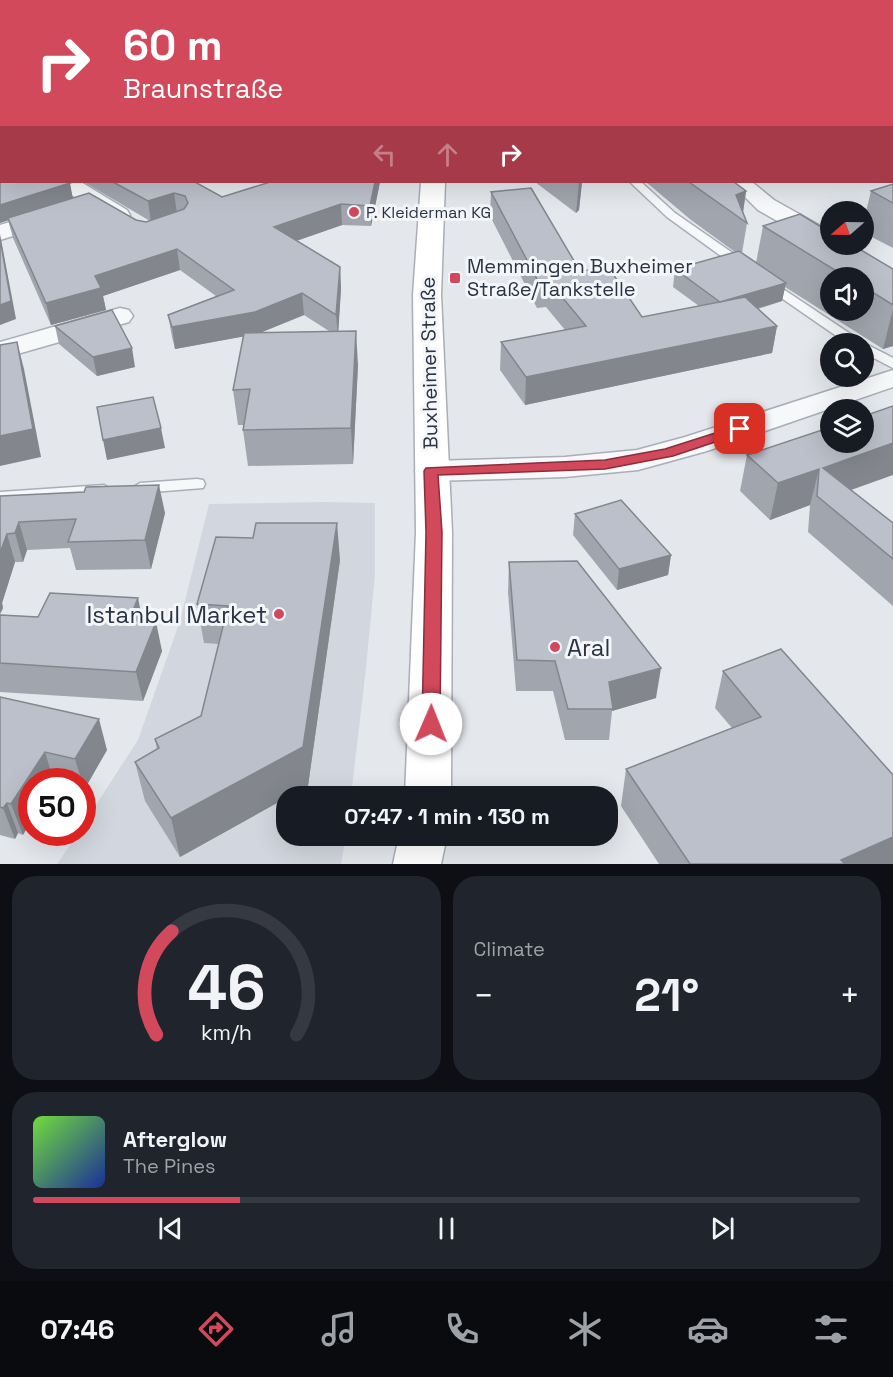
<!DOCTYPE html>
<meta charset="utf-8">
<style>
:root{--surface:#171b24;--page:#20242c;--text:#f1f3f6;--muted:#9ea1a6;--line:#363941;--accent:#d1495b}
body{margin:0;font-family:"Space Grotesk",sans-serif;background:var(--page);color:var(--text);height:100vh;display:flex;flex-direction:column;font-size:22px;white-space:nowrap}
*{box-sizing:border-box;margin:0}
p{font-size:20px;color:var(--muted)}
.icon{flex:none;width:33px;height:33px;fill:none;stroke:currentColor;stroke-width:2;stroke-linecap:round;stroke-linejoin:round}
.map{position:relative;height:864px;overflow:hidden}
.drawer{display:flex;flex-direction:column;gap:12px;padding:12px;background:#0d0f14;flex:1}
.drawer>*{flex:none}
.hud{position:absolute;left:0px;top:0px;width:894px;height:183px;box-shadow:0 6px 24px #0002;background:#d1495b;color:#fff;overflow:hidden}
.needle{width:39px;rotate:250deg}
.fabs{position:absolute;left:820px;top:201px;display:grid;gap:12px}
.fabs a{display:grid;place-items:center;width:54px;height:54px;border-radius:50%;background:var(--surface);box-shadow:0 6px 24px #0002;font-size:30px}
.speed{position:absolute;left:18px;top:768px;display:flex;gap:12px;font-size:30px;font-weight:700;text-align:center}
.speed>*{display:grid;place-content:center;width:78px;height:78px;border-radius:50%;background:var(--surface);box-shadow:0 6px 24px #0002;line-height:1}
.speed .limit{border:9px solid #d22;background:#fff;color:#111}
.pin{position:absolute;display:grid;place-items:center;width:51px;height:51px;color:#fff;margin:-26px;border-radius:12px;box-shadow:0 3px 9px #0006}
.me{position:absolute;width:66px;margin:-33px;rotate:1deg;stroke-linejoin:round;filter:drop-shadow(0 0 4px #0008)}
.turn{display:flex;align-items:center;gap:21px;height:126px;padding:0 24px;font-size:27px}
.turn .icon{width:78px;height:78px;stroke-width:2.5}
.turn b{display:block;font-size:42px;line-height:51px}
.lanes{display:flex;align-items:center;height:57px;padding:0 24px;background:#0003;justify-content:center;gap:30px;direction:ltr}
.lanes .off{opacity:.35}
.big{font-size:45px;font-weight:700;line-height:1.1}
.drawer .card{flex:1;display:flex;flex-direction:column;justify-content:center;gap:9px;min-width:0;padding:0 21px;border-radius:24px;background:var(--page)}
.drawer .dial{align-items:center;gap:0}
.dial svg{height:156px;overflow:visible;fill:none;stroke:var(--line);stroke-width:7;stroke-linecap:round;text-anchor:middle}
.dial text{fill:var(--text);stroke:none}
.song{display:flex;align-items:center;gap:18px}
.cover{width:72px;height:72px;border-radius:9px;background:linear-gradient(135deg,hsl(100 70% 55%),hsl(230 70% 35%))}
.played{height:6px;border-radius:3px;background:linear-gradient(90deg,var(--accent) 25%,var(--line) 25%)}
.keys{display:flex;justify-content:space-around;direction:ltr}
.heat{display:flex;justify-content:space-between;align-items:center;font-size:33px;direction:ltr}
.drawer .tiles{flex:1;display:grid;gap:12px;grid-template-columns:1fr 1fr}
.card:last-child{grid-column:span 2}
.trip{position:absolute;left:276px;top:786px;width:342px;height:60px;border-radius:24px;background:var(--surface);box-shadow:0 6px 24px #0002;font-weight:700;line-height:60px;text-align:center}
.tabs{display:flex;height:96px;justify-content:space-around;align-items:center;background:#090b0e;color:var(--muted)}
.tabs .icon{width:42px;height:42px}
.tabs .selected{color:var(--accent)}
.tabs b{font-size:27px;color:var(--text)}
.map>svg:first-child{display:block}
</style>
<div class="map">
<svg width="893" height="864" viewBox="0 0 893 864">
<rect width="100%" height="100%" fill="#e4e7ec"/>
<polygon fill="#d2d6de" points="325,502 375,503 375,575 365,677 351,796 286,796 286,836 346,836 341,864 57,864 78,833 82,832 83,825 138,740 180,621 209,504"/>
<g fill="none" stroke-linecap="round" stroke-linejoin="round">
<g stroke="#a9aeb7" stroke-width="3">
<g id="lane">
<polygon points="630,182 641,182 675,213 747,263 747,269 739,269 667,217"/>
<polygon points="768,279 864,343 893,358 893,368 864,353 864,344 848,344 764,286 762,283"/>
<polygon points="197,479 203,480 205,484 203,488 140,493 132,488 140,483"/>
<polygon points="104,485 112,490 110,494 0,502 0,492"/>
</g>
</g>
<g stroke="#a9aeb7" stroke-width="3">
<g id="street">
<polygon points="57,182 81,182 127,210 130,215 127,220 119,222 111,220 59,187"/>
<polygon points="730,182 752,182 774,200 831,232 831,244 841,244 831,249 823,247 758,210"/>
<polygon points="50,210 58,212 61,217 58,222 0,240 0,225"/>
<polygon points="120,308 129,310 133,316 129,322 0,359 0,342"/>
<polygon points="893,370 893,387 707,451 638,470 565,477 431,481 420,478 415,471 420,464 431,461 565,457 637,450 685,437"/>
</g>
</g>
<g stroke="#a9aeb7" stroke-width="3">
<g id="secondary">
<rect x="466" y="0" width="18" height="2"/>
<polygon points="421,182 445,182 441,295 452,532 451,796 405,796 416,532 413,295"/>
<polygon points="399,836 447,836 441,864 393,864"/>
</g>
</g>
<use href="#lane" fill="#f7f8fa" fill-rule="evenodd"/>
<use href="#street" fill="#f7f8fa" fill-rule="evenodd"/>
<use href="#secondary" fill="#fff" fill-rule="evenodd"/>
</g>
<g fill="#a1a5ae" fill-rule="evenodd">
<polygon points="538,0 893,0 893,134 892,2 540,2"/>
<path d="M0,178L2,182L73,198L136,220L146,222L150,221L84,182H195L222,197L380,182L371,226L342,225L296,241L340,267L341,289L338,331L358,365L353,464L248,466L243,430L244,425H238L233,390L244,336L175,349L172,337L168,315L216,296L180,270L103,296L106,310L51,325L13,238L8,220L0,223ZM304,315L329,331L260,333Z"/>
<polygon points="535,182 582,182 579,210 576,213"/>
<path d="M646,182H734L746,191L743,212L747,223L742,253L756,263L763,226L893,269V346L883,349L785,287L782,301L758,309L777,326L772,353L525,405L500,370L501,342L565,330L546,307L537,308L490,216L491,192L580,271L642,317L699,306L673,287L675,269L735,252L691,220ZM831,278H864V310H831Z"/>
<polygon points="893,184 893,248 864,233 864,220 871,191"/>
<polygon points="55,326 135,367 97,376 59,344"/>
<polygon points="831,427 851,490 893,523 893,606 808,532 810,505 770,520 740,491 747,455"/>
<polygon points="0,496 165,513 151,569 76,570 70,548 27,550 23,562 15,562 2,603 3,608 0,614"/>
<polygon points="575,514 671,555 668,575 617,590 573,535"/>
<polygon points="340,560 308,786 286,796 286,798 180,857 145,801 135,762 157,749 155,739 201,716 219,644 204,643 197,604"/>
<polygon points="509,562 656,698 612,711 609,740 565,740 553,691 516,691 508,592"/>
<polygon points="0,615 143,621 162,651 143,701 0,692"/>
<polygon points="723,671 893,864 659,864 621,806 626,769 732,728 715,708"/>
<polygon points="0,697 107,750 84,790 82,789 82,782 32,782 23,835 18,833 15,839 0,835"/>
</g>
<g fill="#83868d">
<polygon points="386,0 432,0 427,2 386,2"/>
<polygon points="650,0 785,0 785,2 638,2"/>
<polygon points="892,106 893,106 892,134"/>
<polygon points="2,115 2,135 0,135 0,116"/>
<polygon points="375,182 380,182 371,226 370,206"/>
<polygon points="579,182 582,182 579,210 576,213"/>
<polygon points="70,183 73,199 0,223 0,205"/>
<polygon points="746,191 742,219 736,195"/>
<polygon points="174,193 177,213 151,222 148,201"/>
<polygon points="341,204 342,225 276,248 274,227"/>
<polygon points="0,234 16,319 0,325"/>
<polygon points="177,249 180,270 103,296 106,310 51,325 46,303 95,276"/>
<polygon points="340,267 341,289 338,337 336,315"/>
<polygon points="786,283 782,301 718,320 721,302"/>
<polygon points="302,293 304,315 257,334 175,349 172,327"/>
<polygon points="893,309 893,346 883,349"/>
<polygon points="777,326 772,353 525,405 526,377"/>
<polygon points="356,331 358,365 353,464 351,428"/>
<polygon points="17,342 24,369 41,457 0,466 0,436"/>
<polygon points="132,348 135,367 97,376 93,357"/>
<polygon points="161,428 165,448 107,460 103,440"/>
<polygon points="893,443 893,475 823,500 823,468"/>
<polygon points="819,469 810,505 770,520 778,483"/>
<polygon points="159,485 165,513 151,569 145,540"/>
<polygon points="19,522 27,550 23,562 15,533"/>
<polygon points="337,523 340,560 308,786 289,796 286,796 286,798 180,857 171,818"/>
<polygon points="7,534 15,562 2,603 3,608 0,614 0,553"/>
<polygon points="671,555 668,575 617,590 619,569"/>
<polygon points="138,598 144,627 129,620"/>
<polygon points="156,622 162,651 143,701 136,672"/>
<polygon points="661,668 656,698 612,711 609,682"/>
<polygon points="99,719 107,750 84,790 82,782 75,759"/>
<polygon points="45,752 54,782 32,782 32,820 23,835 11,804"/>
<polygon points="7,803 18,833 15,839 3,808"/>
<polygon points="893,837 893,864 840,864 841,860"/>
</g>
<g fill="#bbc0ca" stroke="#83868d" stroke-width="1.5">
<polygon points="0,0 392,0 396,2 2,2 2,115 0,116"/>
<polygon points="575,0 650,0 638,2 578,2"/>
<polygon points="819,0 893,0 893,106 892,2 822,2"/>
<polygon points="0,178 2,180 2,182 68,182 70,183 0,205"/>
<polygon points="113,182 195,182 222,197 270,182 375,182 370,206 341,204 274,227 340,267 336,315 302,293 255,312 172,327 168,315 234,290 177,249 95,276 101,288 46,303 8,218 89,193 136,220 146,222 184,209 188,203 185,196 174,193 148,201"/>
<polygon points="689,182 734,182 746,191 736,195 747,223"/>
<polygon points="893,184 893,203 871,191"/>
<polygon points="531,188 580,271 609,268 642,317 745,297 777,326 526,377 501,342 586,326 548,280 538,281 491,192"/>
<polygon points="800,214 831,233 831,244 851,244 893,269 893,305 864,287 864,278 848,278 763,226"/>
<polygon points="0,239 11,301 0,305"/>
<polygon points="739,251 786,283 720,302 675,269"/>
<polygon points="112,310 132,348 93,357 55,326"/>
<polygon points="356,331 351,428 243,430 250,389 233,390 244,333"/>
<polygon points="17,342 33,429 0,436 0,345"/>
<polygon points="153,397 161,428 103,440 97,407"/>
<polygon points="893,406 893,443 823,468 893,523 893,559 817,496 819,469 778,483 747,455 831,427 831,442 864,442 864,416"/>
<polygon points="159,485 145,540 68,542 76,519 19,522 15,533 7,534 0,553 0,496 84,492 86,487"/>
<polygon points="621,500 671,555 619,569 575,514"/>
<polygon points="256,523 337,523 303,747 171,818 135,762 159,748 155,739 201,716 228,606 197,604 216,537 253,538"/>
<polygon points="577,561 661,668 609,682 613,709 568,709 555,661 517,660 509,562"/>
<polygon points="50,593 138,598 129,620 156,622 136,672 0,663 0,615 38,617"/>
<polygon points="781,649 893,775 893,837 841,860 845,864 690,864 626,769 761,717 723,671"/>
<polygon points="0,697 99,719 75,759 45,752 11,804 7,803 3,808 0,807"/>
</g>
<polygon fill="#d1495b" stroke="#882f3b" stroke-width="1.5" points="740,425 745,426 747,429 745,432 673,456 605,469 438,475 442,532 440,724 437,729 431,731 425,729 422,724 426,532 424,471 426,468 605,460 665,449"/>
<g fill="#d1495b" stroke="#f4f6f9" stroke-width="2">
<circle cx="354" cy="212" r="6"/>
<rect x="449" y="272" width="12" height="12" rx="3"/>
<circle cx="279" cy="614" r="6"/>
<circle cx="555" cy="647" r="6"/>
</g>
<g text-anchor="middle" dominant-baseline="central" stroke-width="6" stroke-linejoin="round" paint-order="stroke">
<g font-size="16" fill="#2b3445" stroke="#f4f6f9" text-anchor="start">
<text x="366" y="212">P. Kleiderman KG</text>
</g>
<g font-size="20" fill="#2b3445" stroke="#f4f6f9" text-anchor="start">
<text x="467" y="266">Memmingen Buxheimer<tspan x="467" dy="23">Straße/Tankstelle</tspan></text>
</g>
<g font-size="20" fill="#2b3445" stroke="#f4f6f9">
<text transform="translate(429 363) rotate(-91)">Buxheimer Straße</text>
</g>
<g font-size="24" fill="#2b3445" stroke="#f4f6f9" text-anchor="end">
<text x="267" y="614">Istanbul Market</text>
<text x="567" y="647" text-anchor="start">Aral</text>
</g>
</g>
</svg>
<div class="fabs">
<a><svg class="needle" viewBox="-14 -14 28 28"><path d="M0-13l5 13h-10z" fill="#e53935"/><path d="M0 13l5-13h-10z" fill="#9ea1a6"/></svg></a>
<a><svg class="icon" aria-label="sound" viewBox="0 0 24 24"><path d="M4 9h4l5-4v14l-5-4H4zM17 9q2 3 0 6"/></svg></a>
<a><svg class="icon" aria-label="search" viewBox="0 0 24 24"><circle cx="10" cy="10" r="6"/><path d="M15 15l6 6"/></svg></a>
<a><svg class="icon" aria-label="layers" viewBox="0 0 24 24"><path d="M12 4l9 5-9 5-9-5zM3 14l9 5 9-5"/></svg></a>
</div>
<div class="speed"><div class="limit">50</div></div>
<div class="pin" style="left:740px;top:429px;background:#d93025"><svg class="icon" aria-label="arrive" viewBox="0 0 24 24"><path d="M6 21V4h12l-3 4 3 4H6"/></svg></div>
<svg class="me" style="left:431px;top:724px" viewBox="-20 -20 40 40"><circle r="19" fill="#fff"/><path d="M0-13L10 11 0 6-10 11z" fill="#d1495b"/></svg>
<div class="trip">07:47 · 1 min · 130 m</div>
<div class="hud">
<div class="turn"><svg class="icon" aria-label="right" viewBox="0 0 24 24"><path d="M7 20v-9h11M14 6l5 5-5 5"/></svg><div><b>60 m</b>Braunstraße</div></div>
<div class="lanes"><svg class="icon off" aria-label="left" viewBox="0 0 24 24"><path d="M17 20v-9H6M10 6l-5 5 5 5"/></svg><svg class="icon off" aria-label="ahead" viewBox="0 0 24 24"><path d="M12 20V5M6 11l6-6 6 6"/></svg><svg class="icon" aria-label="right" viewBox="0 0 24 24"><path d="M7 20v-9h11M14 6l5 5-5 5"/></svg></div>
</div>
</div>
<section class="drawer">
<div class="tiles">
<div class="card dial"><svg viewBox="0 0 100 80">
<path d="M14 69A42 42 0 1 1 86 69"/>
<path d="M14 69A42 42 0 0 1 22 16" stroke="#d1495b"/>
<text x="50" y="56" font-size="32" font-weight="700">46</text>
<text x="50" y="72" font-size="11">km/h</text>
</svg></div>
<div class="card"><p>Climate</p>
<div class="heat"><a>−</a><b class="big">21°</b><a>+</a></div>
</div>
<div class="card">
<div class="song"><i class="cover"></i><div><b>Afterglow</b><p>The Pines</p></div></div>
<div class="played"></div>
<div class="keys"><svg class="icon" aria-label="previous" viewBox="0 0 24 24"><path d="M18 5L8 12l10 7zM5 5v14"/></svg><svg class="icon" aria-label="pause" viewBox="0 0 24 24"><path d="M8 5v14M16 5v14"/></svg><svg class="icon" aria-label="next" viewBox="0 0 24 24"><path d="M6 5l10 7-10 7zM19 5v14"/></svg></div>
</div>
</div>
</section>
<nav class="tabs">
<b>07:46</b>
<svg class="icon selected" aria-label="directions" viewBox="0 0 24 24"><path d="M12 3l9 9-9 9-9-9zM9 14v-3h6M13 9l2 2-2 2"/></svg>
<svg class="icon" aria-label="music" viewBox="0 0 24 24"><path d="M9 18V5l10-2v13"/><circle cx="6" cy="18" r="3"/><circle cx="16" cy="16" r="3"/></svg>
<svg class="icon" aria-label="phone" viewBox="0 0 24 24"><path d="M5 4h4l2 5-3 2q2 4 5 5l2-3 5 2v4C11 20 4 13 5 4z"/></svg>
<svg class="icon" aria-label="climate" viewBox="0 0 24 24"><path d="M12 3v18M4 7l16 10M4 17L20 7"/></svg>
<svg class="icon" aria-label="car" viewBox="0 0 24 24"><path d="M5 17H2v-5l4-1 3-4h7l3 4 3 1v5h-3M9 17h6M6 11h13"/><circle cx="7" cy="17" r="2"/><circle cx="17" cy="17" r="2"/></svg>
<svg class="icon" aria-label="filters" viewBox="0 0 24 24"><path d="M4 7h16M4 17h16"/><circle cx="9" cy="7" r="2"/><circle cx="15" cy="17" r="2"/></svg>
</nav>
